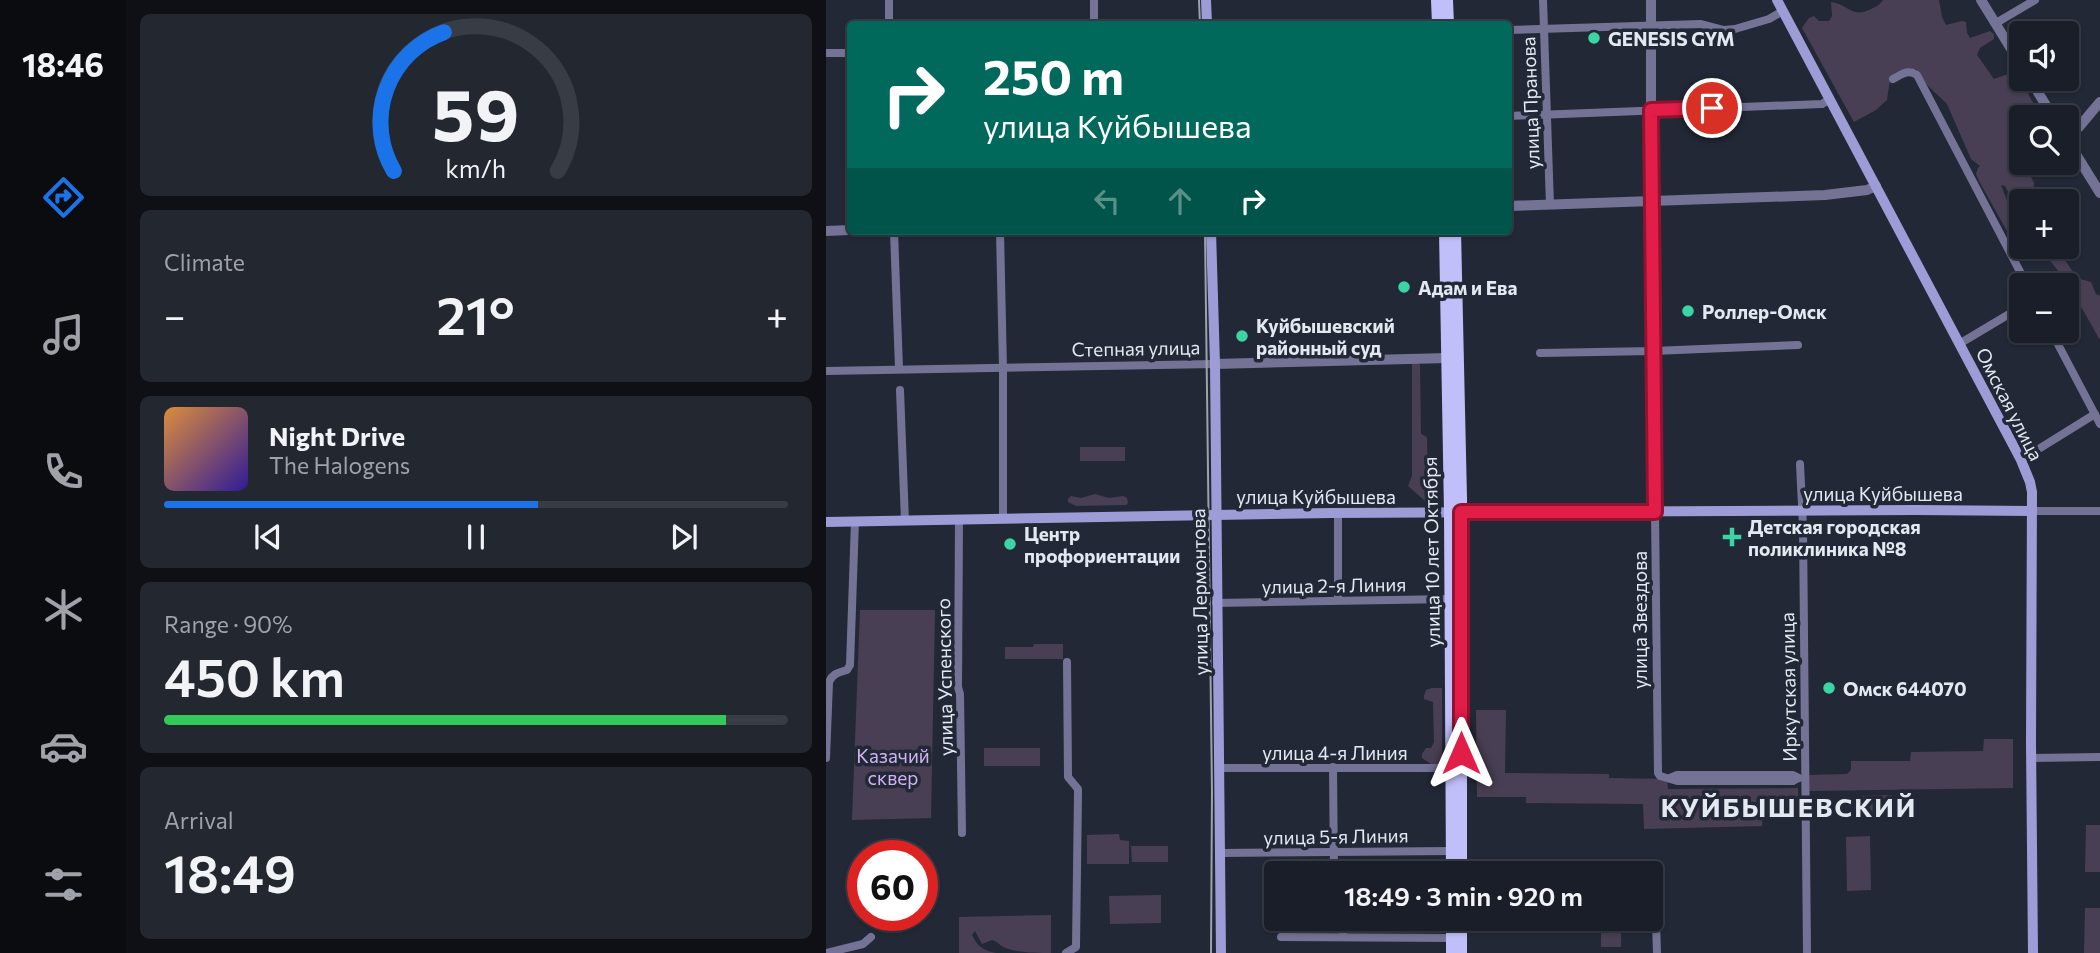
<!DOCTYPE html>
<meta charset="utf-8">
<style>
:root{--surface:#1a1e28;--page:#232730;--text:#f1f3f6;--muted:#9fa2a8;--line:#383c45;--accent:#1a73e8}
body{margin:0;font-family:Commissioner,sans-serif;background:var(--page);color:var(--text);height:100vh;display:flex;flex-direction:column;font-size:26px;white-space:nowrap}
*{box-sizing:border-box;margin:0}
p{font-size:23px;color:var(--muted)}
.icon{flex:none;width:38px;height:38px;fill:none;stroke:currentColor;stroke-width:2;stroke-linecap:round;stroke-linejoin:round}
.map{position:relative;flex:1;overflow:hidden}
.sheet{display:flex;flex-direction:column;gap:14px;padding:14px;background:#0e1016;width:700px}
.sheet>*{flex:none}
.banner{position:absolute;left:21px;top:21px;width:665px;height:214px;border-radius:7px;box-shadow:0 2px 5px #0004,0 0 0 2px var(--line);background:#00695c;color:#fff;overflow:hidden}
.fabs{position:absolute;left:1183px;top:21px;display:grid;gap:14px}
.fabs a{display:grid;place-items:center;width:70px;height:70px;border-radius:7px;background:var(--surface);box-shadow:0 2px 5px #0004,0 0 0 2px var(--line);font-size:35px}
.speed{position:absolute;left:21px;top:840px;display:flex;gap:14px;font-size:35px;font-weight:700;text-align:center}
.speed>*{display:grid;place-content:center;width:91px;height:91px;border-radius:50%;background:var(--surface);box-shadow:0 2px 5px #0004,0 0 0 2px var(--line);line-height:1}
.speed .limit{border:10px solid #d22;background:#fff;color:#111}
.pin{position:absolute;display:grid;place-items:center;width:60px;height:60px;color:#fff;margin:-30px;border:4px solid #fff;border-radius:50%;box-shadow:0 2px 7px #0007}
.me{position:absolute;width:77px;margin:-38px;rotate:0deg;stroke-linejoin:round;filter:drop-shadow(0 0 5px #0008)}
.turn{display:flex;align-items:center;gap:24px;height:147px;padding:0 21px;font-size:32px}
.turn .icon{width:91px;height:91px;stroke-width:2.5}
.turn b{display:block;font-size:49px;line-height:60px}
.lanes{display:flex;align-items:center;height:66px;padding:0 21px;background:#0003;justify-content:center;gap:35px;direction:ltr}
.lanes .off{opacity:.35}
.big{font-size:52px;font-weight:600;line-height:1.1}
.sheet .widget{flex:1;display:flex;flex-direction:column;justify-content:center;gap:10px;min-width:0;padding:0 24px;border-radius:10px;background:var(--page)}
.sheet .dial{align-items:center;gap:0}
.dial svg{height:182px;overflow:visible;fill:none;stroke:var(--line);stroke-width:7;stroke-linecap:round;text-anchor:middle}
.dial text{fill:var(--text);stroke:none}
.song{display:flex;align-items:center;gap:21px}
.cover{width:84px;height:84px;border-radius:10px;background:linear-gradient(135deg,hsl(30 70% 55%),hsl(250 70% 35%))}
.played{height:7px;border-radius:4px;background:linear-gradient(90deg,var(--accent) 60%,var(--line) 60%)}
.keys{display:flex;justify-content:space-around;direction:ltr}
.heat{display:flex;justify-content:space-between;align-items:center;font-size:38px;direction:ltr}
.charge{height:10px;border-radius:5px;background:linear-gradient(90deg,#34c759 90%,var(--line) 0)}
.trip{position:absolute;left:438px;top:861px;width:399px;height:70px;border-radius:7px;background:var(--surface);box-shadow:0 2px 5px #0004,0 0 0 2px var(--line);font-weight:600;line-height:70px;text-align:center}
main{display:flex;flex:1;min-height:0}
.menu{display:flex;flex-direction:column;width:126px;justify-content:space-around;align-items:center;background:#0a0c10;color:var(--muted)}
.menu .icon{width:49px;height:49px}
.menu .current{color:var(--accent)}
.menu b{font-size:32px;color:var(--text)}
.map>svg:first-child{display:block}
</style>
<main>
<nav class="menu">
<b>18:46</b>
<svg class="icon current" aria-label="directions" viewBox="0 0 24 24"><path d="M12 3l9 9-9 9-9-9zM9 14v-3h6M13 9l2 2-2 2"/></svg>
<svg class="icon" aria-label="music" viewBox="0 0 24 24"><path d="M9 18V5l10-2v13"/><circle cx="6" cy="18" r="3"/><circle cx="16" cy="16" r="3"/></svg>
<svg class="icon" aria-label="phone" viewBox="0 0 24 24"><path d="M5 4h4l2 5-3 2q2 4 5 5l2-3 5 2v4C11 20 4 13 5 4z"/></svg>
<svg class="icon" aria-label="climate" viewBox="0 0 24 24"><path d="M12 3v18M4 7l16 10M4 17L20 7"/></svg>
<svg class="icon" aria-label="car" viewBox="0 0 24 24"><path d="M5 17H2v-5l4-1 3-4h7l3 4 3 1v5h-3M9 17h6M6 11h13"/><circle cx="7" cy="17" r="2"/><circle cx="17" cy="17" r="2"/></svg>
<svg class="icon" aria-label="filters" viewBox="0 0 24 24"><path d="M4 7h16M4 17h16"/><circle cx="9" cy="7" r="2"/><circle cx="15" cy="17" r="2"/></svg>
</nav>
<section class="sheet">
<div class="widget dial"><svg viewBox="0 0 100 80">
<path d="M14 69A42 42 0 1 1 86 69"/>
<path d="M14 69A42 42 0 0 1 36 8" stroke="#1a73e8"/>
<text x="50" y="56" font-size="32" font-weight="700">59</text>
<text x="50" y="72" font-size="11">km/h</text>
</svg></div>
<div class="widget"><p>Climate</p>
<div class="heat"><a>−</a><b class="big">21°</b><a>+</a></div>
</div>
<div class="widget">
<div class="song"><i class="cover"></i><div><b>Night Drive</b><p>The Halogens</p></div></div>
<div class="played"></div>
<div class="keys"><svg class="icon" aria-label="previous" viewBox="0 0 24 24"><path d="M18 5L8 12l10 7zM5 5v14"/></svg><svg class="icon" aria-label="pause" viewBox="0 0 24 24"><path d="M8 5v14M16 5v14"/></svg><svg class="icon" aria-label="next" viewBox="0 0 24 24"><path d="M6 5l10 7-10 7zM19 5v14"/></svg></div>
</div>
<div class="widget"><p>Range · 90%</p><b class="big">450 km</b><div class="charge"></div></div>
<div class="widget"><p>Arrival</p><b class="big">18:49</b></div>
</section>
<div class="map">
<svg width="1274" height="953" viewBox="0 0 1274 953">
<rect width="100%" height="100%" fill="#222836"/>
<g fill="#493f54">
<path d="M1057,0H1113L1116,17L1120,25L1136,21L1140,22L1141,33L1144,38L1164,31L1168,34V39L1154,48L1151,55L1168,79L1190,71L1206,101L1218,117H1195V151L1186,157L1198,163L1208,183L1207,194L1209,201H1195V217L1179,186L1175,185L1192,229L1189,233H1182L1153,181L1150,174L1152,168L1154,166L1145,159L1121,104L1098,82L1090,69C1061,69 1065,78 1061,100L1050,110L1028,122L976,28L983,18L988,16L993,21H1003L1006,16L1005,2C1022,4 1025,18 1043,10C1049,7 1053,6 1057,0Z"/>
<path d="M1210,247H1238L1239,260L1251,278L1265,282L1270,294L1274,296V340C1259,314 1233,264 1210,247Z"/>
<polygon points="586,360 591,361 594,365 595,434 601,437 602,477 611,477 612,501 599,501 582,486 586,476"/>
<rect x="254" y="447" width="45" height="14"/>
<polygon points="269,494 283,498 297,496 301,498 302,503 300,505 250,506 242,502 242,499 245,496 255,498"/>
<polygon points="34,610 109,610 105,818 26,820"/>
<polygon points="208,644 237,644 237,659 179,659 179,647 207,647"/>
<polygon points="606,688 616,688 616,764 605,764 596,758 596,754 600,748 605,748 608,742 607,702 598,699 598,696 600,690"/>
<polygon points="650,710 680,710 679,773 783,774 783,778 841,779 842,789 972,788 973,809 964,816 937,815 936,826 818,829 817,804 700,803 700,797 651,797"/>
<polygon points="1158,739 1187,739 1187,788 983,791 982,775 1021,774 1025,770 1025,761 1084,761 1085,752 1157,751"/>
<rect x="158" y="748" width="56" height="18"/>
<polygon points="1066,795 1066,815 1028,816 1028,796"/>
<polygon points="1260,825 1274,825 1274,872 1259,872"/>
<polygon points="293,834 294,840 303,841 303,864 261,864 261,835"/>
<polygon points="1044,836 1045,890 1021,891 1020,837"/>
<polygon points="305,846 342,846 342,862 306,862"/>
<polygon points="335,895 335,923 284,924 283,896"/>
<polygon points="1259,908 1274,908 1274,953 1258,953"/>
<path d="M225,915V953C208,953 180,953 171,942L166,940L156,944L149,931L146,935C151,946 158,951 170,953H133V917Z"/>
<rect x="775" y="919" width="20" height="28"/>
</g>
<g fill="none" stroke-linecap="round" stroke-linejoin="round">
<g stroke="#747396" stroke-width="8">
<polyline points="63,0 63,24"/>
<polyline points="268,0 268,24"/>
<polyline points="717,0 724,205"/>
<polyline points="1170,23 1209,0"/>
<polyline points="682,30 875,24 898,30 909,29 943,19 957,11"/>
<polyline points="0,53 24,53"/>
<path d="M1067,79C1076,74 1082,69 1091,75L1201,285"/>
<polyline points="682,116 996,104 1004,99"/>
<polyline points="68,231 73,369"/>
<polyline points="174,231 177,369 177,519"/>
<polyline points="1225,331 1274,424"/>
<polyline points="1133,344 1195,307"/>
<polyline points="714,353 827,351 972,345"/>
<polyline points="0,371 389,364"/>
<polyline points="74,390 79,521"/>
<polyline points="1195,460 1269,414"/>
<polyline points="974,464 977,526 981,953"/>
<polyline points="1206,511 1274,511"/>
<polyline points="829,512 832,773 834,776 851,781 967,781 972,778"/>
<polyline points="512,513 512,599"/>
<polyline points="133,520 132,687 134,694 136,833"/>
<polyline points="390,603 625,599"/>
<path d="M0,758L3,682C7,673 12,673 21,670L24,665L29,521"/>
<polyline points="1205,758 1274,757"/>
<polyline points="507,767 508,873"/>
<polyline points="393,768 626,768"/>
<polyline points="844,778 851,775 967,775 973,778"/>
<polyline points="394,853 626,851"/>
<polyline points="829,889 831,953"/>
<polyline points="455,937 626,938"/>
<polyline points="517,937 518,919"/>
<polyline points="0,953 37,944 45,937"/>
<polyline points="240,953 250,947 252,793 252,789 242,777 241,662"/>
</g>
<g stroke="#747396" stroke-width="10">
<polyline points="825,0 825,200 829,512"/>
<polyline points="1155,0 1195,65"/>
<polyline points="1204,79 1227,117"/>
<polyline points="1241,136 1253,127 1274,102"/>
<polyline points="1241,140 1274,193"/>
<polyline points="682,206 999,195 1041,190 1050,186"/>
<polyline points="0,231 24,230"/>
<polyline points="389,364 622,358"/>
</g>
<g stroke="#9e9cd6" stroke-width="10">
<polyline points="380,0 381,24"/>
<polyline points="951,0 1195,460 1204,482 1206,492 1205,743 1207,953"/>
<polyline points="385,231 389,364 395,953"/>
<polyline points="0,522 506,513 1089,510 1206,511"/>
</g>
<g stroke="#c1bffa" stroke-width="12">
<polyline points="611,0 612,24"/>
<polyline points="621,0 622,24"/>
<polyline points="619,231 624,512 626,873"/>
<polyline points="629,231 635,498 635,873"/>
<polyline points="626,953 626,919"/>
<polyline points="635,953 635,919"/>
</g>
<g stroke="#9da2ad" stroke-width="2">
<polyline points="373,0 374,24"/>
<polyline points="379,231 386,792 385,953"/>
</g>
</g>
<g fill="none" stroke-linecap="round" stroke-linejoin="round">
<g stroke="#92132f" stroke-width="18">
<polyline id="route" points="635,753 635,512 829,512 825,110 886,108"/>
</g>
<use href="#route" stroke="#e11d48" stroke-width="12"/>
</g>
<g fill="#3cd4a4" stroke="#222836" stroke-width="2.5">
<circle cx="768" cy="38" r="7"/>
<circle cx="578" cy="287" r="7"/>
<circle cx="862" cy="311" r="7"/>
<circle cx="416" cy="336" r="7"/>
<path d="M902.5 526.5h7v7h7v7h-7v7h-7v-7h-7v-7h7z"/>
<circle cx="184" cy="544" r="7"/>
<circle cx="1003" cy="688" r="7"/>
</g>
<g text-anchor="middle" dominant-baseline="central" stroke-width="7" stroke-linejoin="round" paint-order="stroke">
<g font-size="19" font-weight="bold" fill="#e3e8f1" stroke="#222836" text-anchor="start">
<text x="782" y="38">GENESIS GYM</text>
<text x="592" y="287">Адам и Ева</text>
<text x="876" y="311">Роллер-Омск</text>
<text x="430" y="325">Куйбышевский<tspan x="430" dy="22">районный суд</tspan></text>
<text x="922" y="526">Детская городская<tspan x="922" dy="22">поликлиника №8</tspan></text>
<text x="198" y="533">Центр<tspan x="198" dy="22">профориентации</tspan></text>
<text x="1017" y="688">Омск 644070</text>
</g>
<g font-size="19" fill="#e3e8f1" stroke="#222836">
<text transform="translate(704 103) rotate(-92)">улица Пранова</text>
<text transform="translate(310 348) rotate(-1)">Степная улица</text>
<text transform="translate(1184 404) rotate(63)">Омская улица</text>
<text x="1057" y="493">улица Куйбышева</text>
<text x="490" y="496">улица Куйбышева</text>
<text transform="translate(605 552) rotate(-91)">улица 10 лет Октября</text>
<text transform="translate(508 585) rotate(-1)">улица 2-я Линия</text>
<text transform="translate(373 592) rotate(-91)">улица Лермонтова</text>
<text transform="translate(813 620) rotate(-90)">улица Звездова</text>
<text transform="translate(118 677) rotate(-91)">улица Успенского</text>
<text transform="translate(962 687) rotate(-91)">Иркутская улица</text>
<text x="509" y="752">улица 4-я Линия</text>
<text transform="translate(510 836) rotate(-1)">улица 5-я Линия</text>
</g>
<g font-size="19" fill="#cfb2f1" stroke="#222836">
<text x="67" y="755">Казачий<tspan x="67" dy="22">сквер</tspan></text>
</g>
<g font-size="26" font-weight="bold" letter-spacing="2" fill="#e3e8f1" stroke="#222836">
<text x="963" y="806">КУЙБЫШЕВСКИЙ</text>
</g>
</g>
</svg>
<div class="fabs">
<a><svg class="icon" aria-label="sound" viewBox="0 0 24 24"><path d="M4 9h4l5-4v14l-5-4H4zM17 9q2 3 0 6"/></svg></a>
<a><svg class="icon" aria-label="search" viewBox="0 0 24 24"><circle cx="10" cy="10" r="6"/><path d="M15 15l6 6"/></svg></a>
<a>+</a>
<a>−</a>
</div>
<div class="speed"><div class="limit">60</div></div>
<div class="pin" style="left:886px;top:108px;background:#d93025"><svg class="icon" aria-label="arrive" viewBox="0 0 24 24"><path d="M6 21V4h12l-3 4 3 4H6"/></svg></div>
<svg class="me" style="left:635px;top:753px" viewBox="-20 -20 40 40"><path d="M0-17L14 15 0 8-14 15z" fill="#e11d48" stroke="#fff" stroke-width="4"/></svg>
<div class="trip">18:49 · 3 min · 920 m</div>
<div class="banner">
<div class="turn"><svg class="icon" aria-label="right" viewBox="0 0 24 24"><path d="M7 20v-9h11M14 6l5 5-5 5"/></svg><div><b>250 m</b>улица Куйбышева</div></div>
<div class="lanes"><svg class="icon off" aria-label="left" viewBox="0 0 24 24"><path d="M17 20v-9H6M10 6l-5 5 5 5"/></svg><svg class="icon off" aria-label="ahead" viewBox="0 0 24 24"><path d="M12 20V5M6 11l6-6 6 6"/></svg><svg class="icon" aria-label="right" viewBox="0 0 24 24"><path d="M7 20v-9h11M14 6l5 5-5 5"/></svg></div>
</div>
</div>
</main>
